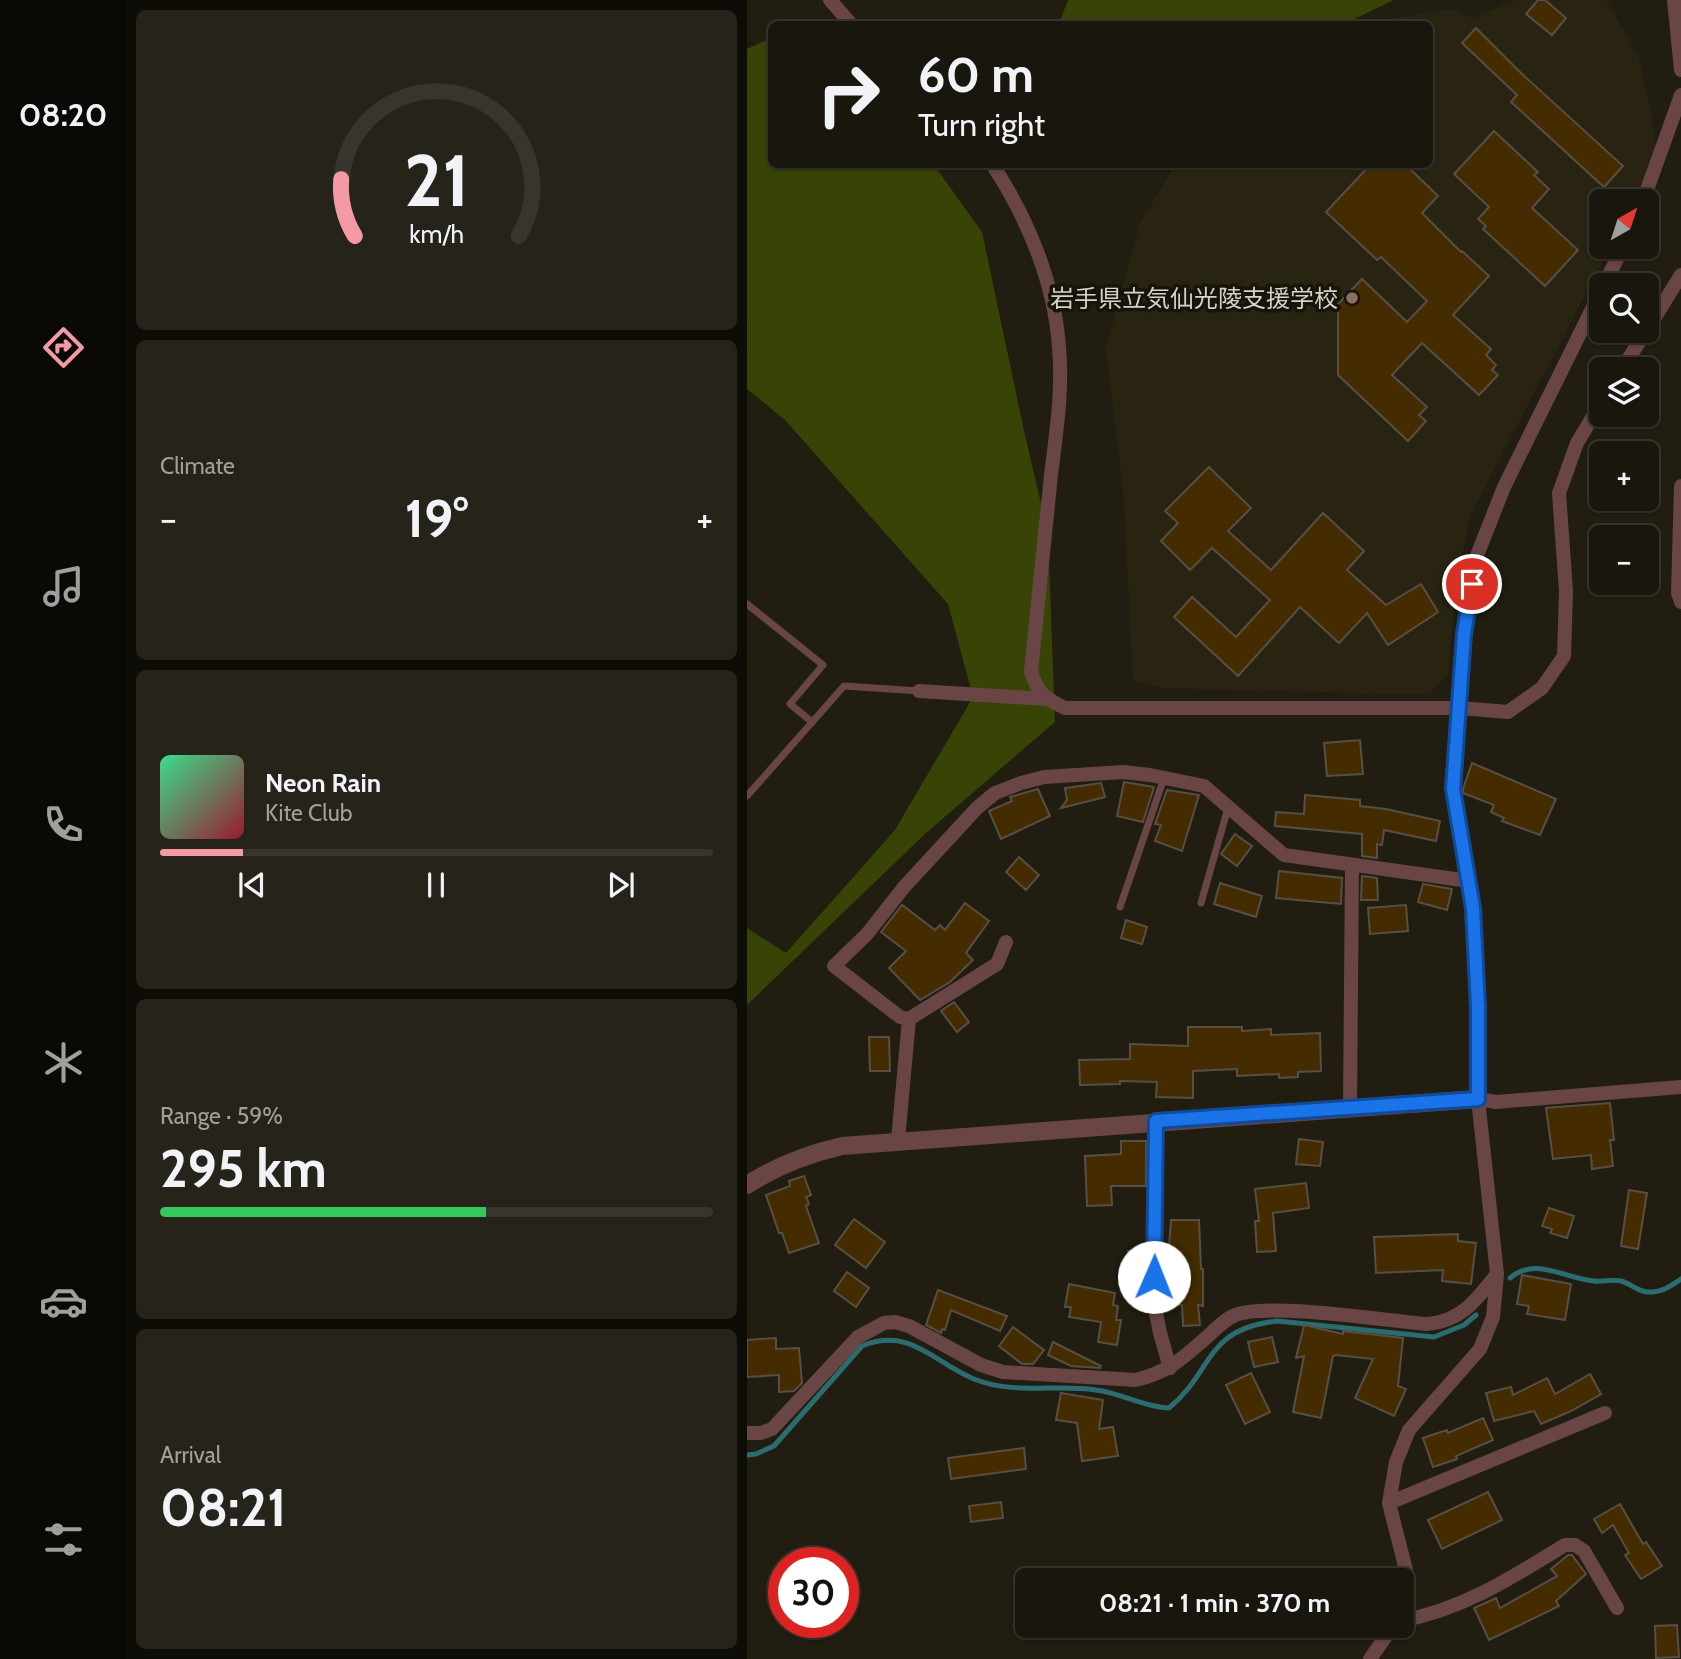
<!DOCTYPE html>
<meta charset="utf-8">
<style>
:root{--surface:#19160d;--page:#26231b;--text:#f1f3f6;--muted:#9f9f9d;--line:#37352e;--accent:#f49aa5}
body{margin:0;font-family:Cabin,"Noto Sans JP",sans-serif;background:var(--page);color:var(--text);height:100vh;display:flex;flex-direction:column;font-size:26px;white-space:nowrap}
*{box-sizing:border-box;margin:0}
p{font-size:23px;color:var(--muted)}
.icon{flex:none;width:38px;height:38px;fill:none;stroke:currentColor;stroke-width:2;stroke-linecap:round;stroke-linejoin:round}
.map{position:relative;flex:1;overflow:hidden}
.details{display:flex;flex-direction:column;gap:10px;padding:10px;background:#0e0c07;width:621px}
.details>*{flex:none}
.hud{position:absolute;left:21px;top:21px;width:665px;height:147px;border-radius:10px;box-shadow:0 2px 5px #0004,0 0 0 2px var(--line);background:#19160d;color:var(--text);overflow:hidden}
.needle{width:46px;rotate:39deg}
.tools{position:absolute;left:842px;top:189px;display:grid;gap:14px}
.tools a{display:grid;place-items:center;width:70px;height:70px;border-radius:10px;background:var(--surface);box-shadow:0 2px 5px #0004,0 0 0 2px var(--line);font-size:35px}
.speed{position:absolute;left:21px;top:1547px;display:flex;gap:14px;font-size:35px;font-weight:700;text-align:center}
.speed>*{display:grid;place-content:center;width:91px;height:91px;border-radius:50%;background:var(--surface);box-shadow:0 2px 5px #0004,0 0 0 2px var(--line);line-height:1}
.speed .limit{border:10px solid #d22;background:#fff;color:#111}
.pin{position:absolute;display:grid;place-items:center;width:60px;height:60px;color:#fff;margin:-30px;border:4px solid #fff;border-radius:50%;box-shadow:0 2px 7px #0007}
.me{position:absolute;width:77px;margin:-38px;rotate:1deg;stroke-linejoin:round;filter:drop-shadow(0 0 5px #0008)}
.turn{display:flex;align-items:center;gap:24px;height:147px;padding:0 35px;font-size:32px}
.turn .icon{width:91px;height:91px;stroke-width:2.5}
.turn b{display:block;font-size:49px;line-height:60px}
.big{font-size:52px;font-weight:700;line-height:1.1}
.details .card{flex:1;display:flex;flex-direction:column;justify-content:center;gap:10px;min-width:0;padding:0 24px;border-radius:10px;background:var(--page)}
.details .dial{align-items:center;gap:0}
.dial svg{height:182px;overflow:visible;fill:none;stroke:var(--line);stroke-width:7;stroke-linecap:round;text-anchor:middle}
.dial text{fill:var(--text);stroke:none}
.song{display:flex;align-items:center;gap:21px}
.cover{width:84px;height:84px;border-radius:10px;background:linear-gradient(135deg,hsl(150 70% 55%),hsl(350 70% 35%))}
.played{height:7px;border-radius:4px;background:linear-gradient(90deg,var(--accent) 15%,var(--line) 15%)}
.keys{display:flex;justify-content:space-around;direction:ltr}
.heat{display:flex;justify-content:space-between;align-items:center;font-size:38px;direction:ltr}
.charge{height:10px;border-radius:5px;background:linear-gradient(90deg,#34c759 59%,var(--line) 0)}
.trip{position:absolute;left:268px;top:1568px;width:399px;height:70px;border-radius:10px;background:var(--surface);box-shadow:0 2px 5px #0004,0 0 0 2px var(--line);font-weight:700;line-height:70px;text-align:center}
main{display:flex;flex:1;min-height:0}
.tabs{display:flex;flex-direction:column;width:126px;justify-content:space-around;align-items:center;background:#0a0905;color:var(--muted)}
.tabs .icon{width:49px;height:49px}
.tabs .selected{color:var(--accent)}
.tabs b{font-size:32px;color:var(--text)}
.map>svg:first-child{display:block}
</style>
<main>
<nav class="tabs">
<b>08:20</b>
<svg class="icon selected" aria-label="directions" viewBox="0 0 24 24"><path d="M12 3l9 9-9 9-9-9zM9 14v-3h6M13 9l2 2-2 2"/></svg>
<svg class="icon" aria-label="music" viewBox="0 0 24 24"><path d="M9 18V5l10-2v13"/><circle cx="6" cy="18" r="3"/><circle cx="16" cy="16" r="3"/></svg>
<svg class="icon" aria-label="phone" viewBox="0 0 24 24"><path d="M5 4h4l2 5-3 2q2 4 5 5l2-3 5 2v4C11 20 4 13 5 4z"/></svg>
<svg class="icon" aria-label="climate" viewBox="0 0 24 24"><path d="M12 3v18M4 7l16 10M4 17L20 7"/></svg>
<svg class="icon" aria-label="car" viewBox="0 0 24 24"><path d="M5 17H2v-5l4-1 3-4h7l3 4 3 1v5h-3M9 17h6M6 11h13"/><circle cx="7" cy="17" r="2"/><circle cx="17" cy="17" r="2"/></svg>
<svg class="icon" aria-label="filters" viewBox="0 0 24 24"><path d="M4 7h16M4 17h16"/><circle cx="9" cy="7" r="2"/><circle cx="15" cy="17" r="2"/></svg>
</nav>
<section class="details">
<div class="card dial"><svg viewBox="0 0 100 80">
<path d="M14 69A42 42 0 1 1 86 69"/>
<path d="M14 69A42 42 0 0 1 8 44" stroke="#f49aa5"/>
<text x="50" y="56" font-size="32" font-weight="700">21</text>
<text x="50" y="72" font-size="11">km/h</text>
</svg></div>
<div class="card"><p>Climate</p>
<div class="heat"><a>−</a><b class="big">19°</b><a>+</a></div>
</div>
<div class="card">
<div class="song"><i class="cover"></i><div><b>Neon Rain</b><p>Kite Club</p></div></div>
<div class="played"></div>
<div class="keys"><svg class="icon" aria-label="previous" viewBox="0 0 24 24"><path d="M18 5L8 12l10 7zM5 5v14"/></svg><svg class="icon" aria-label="pause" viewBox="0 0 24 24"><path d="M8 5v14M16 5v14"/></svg><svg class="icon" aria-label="next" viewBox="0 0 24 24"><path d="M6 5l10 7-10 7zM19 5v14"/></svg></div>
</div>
<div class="card"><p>Range · 59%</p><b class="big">295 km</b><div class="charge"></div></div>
<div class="card"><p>Arrival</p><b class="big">08:21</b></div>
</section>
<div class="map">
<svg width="934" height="1659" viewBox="0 0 934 1659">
<rect width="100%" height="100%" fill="#211d11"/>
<polygon fill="#292412" points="769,0 859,0 891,54 904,112 910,157 887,201 854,201 854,247 863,247 722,518 708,599 701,675 681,695 414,688 386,681 377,499 359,348 393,223 428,165 682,164 682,24 616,24 702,9 726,18"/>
<g fill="#384405">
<polygon points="321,0 647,0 597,24 312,24"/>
<polygon points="24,38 24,164 187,165 235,232 277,431 301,533 308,722 179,833 0,1005 0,928 39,953 148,830 226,697 201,604 38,420 0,389 0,49"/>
</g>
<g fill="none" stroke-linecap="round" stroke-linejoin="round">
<g stroke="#2b6c71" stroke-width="5">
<path d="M763,1278C789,1256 818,1279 847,1281C856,1282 865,1279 874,1281C885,1284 892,1293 904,1292C916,1292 925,1285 934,1279"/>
<path d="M0,1455L9,1454L27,1446L115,1346C163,1326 187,1363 227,1379C266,1395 309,1384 349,1390C374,1393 397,1407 422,1408C467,1371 457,1329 530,1321L687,1337L717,1325L729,1315"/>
</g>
</g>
<g fill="#442c00" stroke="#574f44" stroke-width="2">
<polygon points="791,0 798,0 819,18 805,35 779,14"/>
<polygon points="729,28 774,73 876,166 857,187 764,102 770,95 715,43"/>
<polygon points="747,131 791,172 787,175 802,189 785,208 831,250 798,286 736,229 739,226 731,219 742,207 707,174"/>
<polygon points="624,164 658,164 691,196 675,213 714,252 715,251 742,276 706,315 744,349 739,355 749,365 745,370 751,375 732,395 675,343 645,375 680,407 672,415 679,421 661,441 591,375 591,304 615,279 660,322 680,301 634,257 630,260 579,212"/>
<polygon points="462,467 504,508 481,531 524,570 576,513 617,551 600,570 639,605 674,584 691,612 641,645 620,613 592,643 553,607 491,676 427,617 445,597 489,637 523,600 465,548 443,570 414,541 431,523 418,511"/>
<polygon points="613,740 616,774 580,776 577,743"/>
<polygon points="725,763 809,799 793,835 755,821 757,818 744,812 747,805 716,793 716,789"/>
<polygon points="377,782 407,787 396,822 370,816"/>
<polygon points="354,783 358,797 314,808 320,800 318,788"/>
<polygon points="291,789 303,816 254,839 242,811 265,801 263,797"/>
<polygon points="420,790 452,795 435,851 408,841 414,825 408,824"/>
<polygon points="558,795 613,800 613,806 639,809 693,821 689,841 637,830 635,845 630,844 630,858 615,856 615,834 528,826 529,812 557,814"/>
<polygon points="488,834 505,846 490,866 474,854"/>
<polygon points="272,857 292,875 279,890 259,872"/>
<polygon points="532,871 595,878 594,904 529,898"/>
<polygon points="615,876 630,878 631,900 614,900"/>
<polygon points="473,883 515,896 509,917 467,904"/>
<polygon points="676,884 705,889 700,910 671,902"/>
<polygon points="218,903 242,921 219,953 226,960 203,982 173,1000 142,968 159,951 134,932 155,905 188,930 193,925 198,930"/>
<polygon points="659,905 661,931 623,934 621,908"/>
<polygon points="379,920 400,927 395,944 374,938"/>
<polygon points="207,1002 222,1022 210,1032 194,1011"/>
<polygon points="441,1027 495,1027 495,1031 524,1029 524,1035 573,1033 574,1071 551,1072 551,1077 532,1078 532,1074 490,1076 490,1069 446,1071 446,1098 409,1097 410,1082 373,1081 373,1084 333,1085 332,1060 383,1059 383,1044 441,1046"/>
<polygon points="122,1037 142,1037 143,1071 123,1071"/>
<polygon points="863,1103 867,1140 863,1140 866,1166 845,1169 844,1155 806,1159 799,1108"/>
<polygon points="552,1139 576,1142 573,1166 549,1164"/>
<polygon points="374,1141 399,1141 399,1186 364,1186 365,1205 340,1206 338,1156 374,1154"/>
<polygon points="57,1176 64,1195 59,1197 62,1204 59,1206 72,1243 42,1253 35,1233 32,1233 19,1195 43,1186 42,1181"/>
<polygon points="559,1183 562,1208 526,1213 529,1251 510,1252 508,1221 512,1221 508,1189"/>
<polygon points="882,1190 900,1193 891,1249 874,1246"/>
<polygon points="802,1208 827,1216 820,1238 803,1233 805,1229 795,1226"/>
<polygon points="107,1219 138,1242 119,1268 88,1245"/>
<polygon points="424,1220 452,1220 454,1269 456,1269 456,1306 451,1305 453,1325 436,1326 435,1305 425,1305 425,1297 421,1297 421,1272 417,1272 417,1248 422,1247"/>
<polygon points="711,1234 711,1241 729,1243 724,1284 695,1281 696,1270 629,1273 627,1237"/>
<polygon points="398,1249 398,1274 384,1276 381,1251"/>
<polygon points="100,1272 122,1288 109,1307 87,1291"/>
<polygon points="775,1275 824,1284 818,1320 780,1314 782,1306 770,1304"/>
<polygon points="322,1284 368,1293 366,1305 371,1306 369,1320 374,1320 370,1345 351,1342 354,1322 322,1317 324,1307 318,1307"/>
<polygon points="191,1290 260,1316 253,1331 204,1310 198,1330 195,1329 194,1333 179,1325"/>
<polygon points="557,1325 596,1334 596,1331 656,1338 651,1386 659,1389 647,1416 608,1398 626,1359 589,1355 586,1356 574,1418 546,1412 557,1356 549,1358"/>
<polygon points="266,1327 297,1350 286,1364 275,1364 252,1346"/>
<polygon points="525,1337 531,1362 507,1367 501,1342"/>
<polygon points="29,1338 29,1349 52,1348 55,1383 47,1391 32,1392 32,1375 0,1377 0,1340"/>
<polygon points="306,1342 354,1366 353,1368 324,1366 301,1355"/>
<polygon points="504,1373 523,1412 498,1424 479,1385"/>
<polygon points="843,1374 854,1394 824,1411 794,1424 787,1411 747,1421 739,1393 764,1387 766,1395 800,1378 808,1394"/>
<polygon points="314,1393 356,1400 352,1429 366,1427 371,1456 335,1461 330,1423 309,1420"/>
<polygon points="736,1418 746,1440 709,1456 710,1459 686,1467 676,1438 700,1430 701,1433"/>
<polygon points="277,1448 279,1469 204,1479 201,1458"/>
<polygon points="741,1492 755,1520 695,1549 681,1520"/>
<polygon points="254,1502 256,1518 224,1522 222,1506"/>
<polygon points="873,1504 896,1544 899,1542 915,1566 894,1579 878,1555 882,1553 866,1525 855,1533 847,1519"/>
<polygon points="821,1555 825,1555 839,1574 809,1601 812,1606 742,1640 727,1608 749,1598 753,1608 810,1576 804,1569"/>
<polygon points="930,1625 932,1657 909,1658 908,1626"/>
</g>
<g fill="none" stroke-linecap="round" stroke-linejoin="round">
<g stroke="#694645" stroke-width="7">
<polyline points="0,604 76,665 43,704 65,722"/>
<polyline points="0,796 97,686 172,691"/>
<polyline points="454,903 481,808"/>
<polyline points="373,907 417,778"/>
</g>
<g stroke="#694645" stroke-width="14">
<polyline points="83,0 104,24"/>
<polyline points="927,0 934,70"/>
<path d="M245,164C280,217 308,283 312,348C316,390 309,434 304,475C297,541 291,606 284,672C292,694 297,698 318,708H713L717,634L729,558L757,487L854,291"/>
<polyline points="896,201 934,95"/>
<polyline points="857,285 876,247"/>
<polyline points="900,330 934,275"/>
<polyline points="875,369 899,331"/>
<polyline points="934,486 931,593 934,602"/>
<polyline points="172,691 299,699"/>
<polyline points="162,1019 153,1017 87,966 120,934 157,887 230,808 248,793 274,783 297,777 376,772 403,775 457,786 537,855 722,881"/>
<polyline points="731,1099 749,1102 934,1087"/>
<polyline points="603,1108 605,865"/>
<polyline points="409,1121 407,1303 413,1333 423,1368"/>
<polyline points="151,1140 162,1019 250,964 259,942"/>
<path d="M0,1433H14L25,1429L111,1337L137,1323L148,1322L162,1326L234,1365L256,1372L389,1380C422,1372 436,1358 461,1336C469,1329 477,1320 486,1316C518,1301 640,1321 680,1324C715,1321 729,1300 750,1274"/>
<polyline points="642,1503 858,1413"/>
<polyline points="654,1609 660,1590 659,1570 642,1503 649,1462 662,1430 733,1349 746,1317 750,1274 731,1099 731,1006 726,909 706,789 713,708 761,712 795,688 817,656 819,591 812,493 830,443 854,403"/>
<path d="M654,1621C717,1609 764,1578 818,1545H828L837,1551L870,1608"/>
<polyline points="623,1659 646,1626"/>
</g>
<path stroke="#694645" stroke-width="18" d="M0,1185C31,1165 60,1154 95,1146L731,1099"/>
</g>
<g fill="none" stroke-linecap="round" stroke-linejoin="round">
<g stroke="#114b97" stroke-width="18">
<polyline id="route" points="407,1277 409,1121 731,1099 731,1006 726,908 706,789 717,634 725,584"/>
</g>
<use href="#route" stroke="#1a73e8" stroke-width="12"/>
</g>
<circle fill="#8d6e63" stroke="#171409" stroke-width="2.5" cx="605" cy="298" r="7"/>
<g text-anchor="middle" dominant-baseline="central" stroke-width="7" stroke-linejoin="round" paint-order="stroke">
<g font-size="24" fill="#d5d2cb" stroke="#171409" text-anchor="end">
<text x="591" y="298">岩手県立気仙光陵支援学校</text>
</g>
</g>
</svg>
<div class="tools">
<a><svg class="needle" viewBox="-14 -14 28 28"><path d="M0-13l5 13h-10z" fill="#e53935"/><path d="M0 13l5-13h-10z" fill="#9f9f9d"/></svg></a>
<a><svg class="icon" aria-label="search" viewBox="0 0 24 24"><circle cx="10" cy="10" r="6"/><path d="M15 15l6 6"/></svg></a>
<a><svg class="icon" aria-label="layers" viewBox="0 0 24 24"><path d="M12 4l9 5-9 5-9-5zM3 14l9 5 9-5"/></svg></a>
<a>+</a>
<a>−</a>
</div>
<div class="speed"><div class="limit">30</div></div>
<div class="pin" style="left:725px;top:584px;background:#d93025"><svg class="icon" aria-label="arrive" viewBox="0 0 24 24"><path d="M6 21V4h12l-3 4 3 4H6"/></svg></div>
<svg class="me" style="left:407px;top:1277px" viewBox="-20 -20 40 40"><circle r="19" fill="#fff"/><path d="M0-13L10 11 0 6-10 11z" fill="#1a73e8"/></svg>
<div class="trip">08:21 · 1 min · 370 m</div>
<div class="hud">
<div class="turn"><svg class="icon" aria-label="right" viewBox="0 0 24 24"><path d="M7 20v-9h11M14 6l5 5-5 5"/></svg><div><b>60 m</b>Turn right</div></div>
</div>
</div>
</main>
